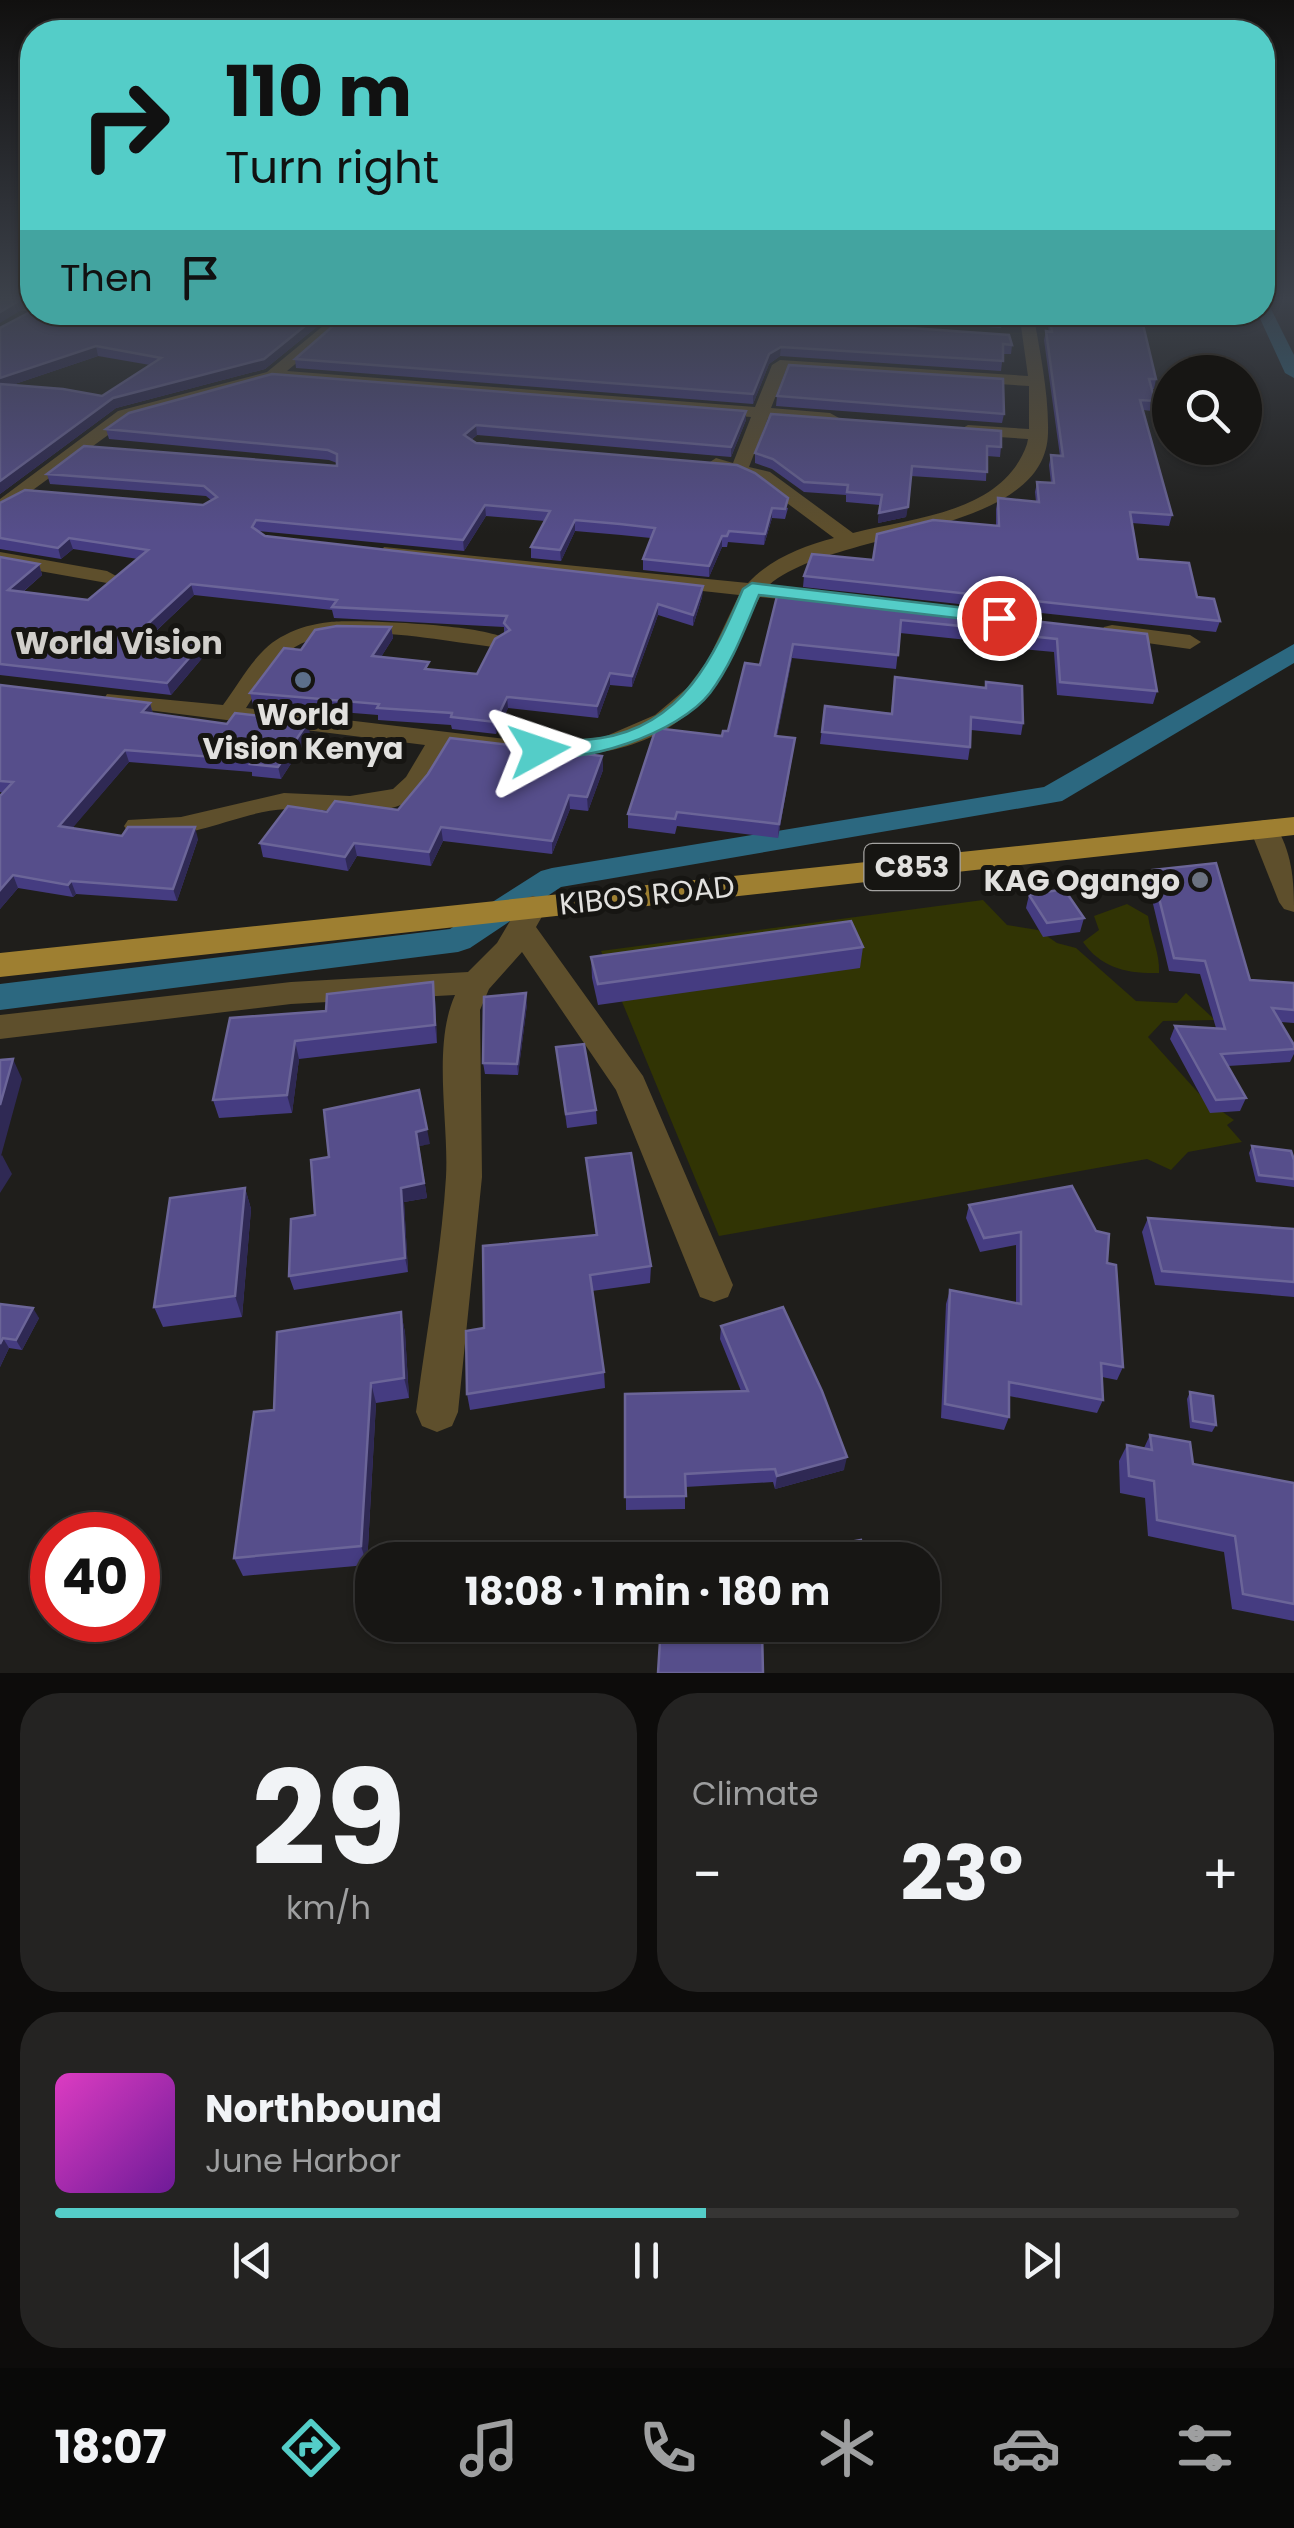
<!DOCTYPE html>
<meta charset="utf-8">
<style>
:root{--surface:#171614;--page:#242322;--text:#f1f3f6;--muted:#9e9fa0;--line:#363534;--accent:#54cdc8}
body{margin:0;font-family:Poppins,sans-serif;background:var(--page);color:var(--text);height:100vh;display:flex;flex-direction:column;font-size:38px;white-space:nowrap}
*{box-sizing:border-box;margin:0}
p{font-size:32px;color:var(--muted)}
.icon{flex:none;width:55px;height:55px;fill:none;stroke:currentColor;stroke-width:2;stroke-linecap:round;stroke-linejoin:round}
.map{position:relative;height:1673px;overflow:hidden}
.sheet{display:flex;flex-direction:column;gap:20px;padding:20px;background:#0d0c0b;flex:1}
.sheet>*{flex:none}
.guide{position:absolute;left:20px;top:20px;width:1255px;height:305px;border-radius:40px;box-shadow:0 2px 8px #0004,0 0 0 2px var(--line);background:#54cdc8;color:#111;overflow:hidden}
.tools{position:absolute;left:1152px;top:355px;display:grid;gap:20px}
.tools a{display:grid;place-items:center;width:110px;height:110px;border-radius:50%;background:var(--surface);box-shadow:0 2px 8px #0004,0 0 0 2px var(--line);font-size:50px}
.speed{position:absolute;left:30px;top:1512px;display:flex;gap:20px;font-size:50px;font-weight:700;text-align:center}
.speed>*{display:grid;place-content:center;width:130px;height:130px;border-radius:50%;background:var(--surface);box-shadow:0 2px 8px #0004,0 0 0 2px var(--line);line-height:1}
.speed .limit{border:15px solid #d22;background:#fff;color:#111}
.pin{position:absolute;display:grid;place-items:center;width:85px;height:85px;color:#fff;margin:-42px;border:5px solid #fff;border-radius:50%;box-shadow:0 2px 10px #0007}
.me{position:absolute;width:110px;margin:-55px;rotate:85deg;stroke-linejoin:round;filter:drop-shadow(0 0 8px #0008)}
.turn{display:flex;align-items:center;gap:35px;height:210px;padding:0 40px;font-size:45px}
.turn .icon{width:130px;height:130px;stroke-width:2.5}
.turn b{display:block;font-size:70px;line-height:85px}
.then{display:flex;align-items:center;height:95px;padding:0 40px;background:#0003;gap:20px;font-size:38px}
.big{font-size:75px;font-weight:700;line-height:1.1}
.sheet .tile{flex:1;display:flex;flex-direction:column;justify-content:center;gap:15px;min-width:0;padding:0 35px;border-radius:40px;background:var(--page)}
.sheet .dial{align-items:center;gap:0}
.dial b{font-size:130px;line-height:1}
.song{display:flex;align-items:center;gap:30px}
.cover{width:120px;height:120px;border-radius:15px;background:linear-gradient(135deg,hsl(310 70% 55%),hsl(280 70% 35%))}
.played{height:10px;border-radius:5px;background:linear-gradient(90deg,var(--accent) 55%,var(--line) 55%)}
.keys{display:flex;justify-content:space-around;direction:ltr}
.heat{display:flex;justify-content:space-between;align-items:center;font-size:55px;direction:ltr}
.sheet .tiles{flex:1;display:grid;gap:20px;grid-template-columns:1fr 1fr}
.tile:last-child{grid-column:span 2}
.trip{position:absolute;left:355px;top:1542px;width:585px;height:100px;border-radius:40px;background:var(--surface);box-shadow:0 2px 8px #0004,0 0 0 2px var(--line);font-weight:700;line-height:100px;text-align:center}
.dock{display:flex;height:160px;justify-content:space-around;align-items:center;background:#090908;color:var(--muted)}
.dock .icon{width:70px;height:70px}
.dock .selected{color:var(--accent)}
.dock b{font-size:45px;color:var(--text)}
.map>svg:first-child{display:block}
</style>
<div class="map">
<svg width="1294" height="1673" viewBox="0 0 1294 1673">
<rect width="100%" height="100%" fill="#1f1e1b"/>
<g fill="#313404">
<polygon points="983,900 1007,925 1038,930 1057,943 1076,948 1136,1001 1177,1003 1186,993 1215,1020 1163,1021 1148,1037 1203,1098 1234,1120 1227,1125 1242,1142 1188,1152 1171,1170 1147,1159 719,1236 601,951"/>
<path d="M1127,904L1148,916C1151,937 1160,953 1159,973C1128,974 1101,968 1083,942L1099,930L1094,916Z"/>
</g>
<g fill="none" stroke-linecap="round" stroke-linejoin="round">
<g fill="#2c6880" fill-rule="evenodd">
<polygon points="1262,302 1270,307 1294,355 1294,378 1285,373 1257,312 1262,312"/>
<polygon points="1294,644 1294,663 1062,801 561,887 470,948 458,952 0,1010 0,984 450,929 541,871 552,868 1044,787"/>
</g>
<g fill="#5e4f2c" fill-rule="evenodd">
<polygon points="0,301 32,306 32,312 38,312 0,309"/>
<path d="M340,312H357L287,371L755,407L772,365L780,360L1028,376L1019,312H1033C1040,352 1049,394 1048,433C1046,537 835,528 769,585L841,593L852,599L841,605L760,597C744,624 737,654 719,680C653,772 547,760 449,747C439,765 428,793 408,802C371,820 325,807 286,809C233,812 183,847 128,832L124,826L128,820L181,817L284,793L350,796L393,789L406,777L425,745L116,706L104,699L107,694L223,705C241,681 257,648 285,635C299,627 314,624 330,622C357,619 492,625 507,640L496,647C444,642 340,618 295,647C274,661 260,687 246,708L539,743L604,737L655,715L687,688L708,660L739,595L391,557L381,551L384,547L748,583C770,559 803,546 834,538L756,480L707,464L716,458L733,463L751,417L273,380L130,419L0,514V499L118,411L267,372ZM786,370L1029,386V429L968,425L959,430L968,435L1028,439L1027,444C1003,513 915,517 853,533L770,472L749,467L768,418L830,423L839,418L830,413L771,408Z"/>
<polygon points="0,552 107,571 118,577 107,583 0,564"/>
<polygon points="1112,625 1190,635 1201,642 1190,649 1104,637 1101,632 1104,627"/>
<path d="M1264,820L1274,823C1292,852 1294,878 1294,912L1284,909L1279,902L1250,829L1254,823Z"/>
<path d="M533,896L543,899L548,906L536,927L643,1076L733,1285L728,1297L714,1302L700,1297L616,1090L522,952L489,989L480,1010L482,1177L458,1412L452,1426L437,1432L422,1426L416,1412C426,1334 441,1255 446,1177C449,1122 432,1046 455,995L291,1004L0,1039V1015L291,982L468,972L497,943L523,899Z"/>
</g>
<polygon fill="#9e7f31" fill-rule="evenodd" points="1294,817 1294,835 0,977 0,953"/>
</g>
<g fill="#453c81" fill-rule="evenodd">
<path d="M155,312H335L265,369L116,408L0,494V328L156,320L161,315ZM98,356L150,365L102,396L12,385Z"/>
<polygon points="349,312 1000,312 1003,319 1001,328 807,315 806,317 812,321 1012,345 1011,354 1003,354 1001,371 780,356 769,364 753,404 296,368 295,359"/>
<polygon points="1046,312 1140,312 1156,379 1154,389 1152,389 1155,401 1152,411 1143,410 1172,515 1169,526 1132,523 1138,559 1197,597 1220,621 1216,632 803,587 804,576 873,560 996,525 996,509 998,498 1036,502 1035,492 1037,482 1051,483 1049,465 1051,455 1060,456 1044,340 1046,331 1049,332"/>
<polygon points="777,396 1004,414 1002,423 776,406"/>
<polygon points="746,411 746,420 731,457 477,435 471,440 476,443 788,508 785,519 772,518 764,545 728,542 727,547 722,547 709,577 643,570 643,559 651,538 621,535 575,531 561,561 531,558 531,547 545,521 486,516 464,551 258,531 265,536 703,586 702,597 693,626 658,615 632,687 610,685 598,718 508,708 496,734 452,729 451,725 378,720 378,715 253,705 250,693 301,650 391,627 393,638 381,657 430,669 477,674 504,633 504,627 334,618 332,610 194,595 154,633 209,650 171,695 0,675 0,557 39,564 42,575 23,592 88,600 138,559 73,549 61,559 0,549 0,503 203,505 211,500 206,496 50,484 47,474 337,466 337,463 329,460 109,439 106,429"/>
<polygon points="771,414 1001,447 1000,457 987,456 986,481 911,476 906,517 878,523 880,505 846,502 846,495 804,492 772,469 755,463 755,453"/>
<polygon points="778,592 1147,634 1157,691 1153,704 1057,695 1054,652 968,644 968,640 900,633 896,669 792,658 777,736 793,752 778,838 677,826 675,834 628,828 628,814 728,731 760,665"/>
<polygon points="895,677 985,688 986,682 1023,723 1021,735 971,730 970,747 968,760 820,744 825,706 891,713"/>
<polygon points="0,685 150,703 153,714 310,734 281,779 252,776 252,772 129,762 72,828 122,836 198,839 177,901 76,894 73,897 18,888 0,909 3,793 0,792"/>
<polygon points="602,756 603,770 588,811 570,809 552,854 443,841 431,866 357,856 348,871 263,857 260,843 327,812 398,810"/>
<polygon points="1152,870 1250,980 1294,983 1294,1023 1281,1022 1294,1045 1294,1054 1290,1062 1228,1066 1246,1098 1240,1111 1210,1113 1170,1039 1175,1026 1216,1028 1200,974 1169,971 1148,883"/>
<polygon points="1029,895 1084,918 1080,932 1043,937 1026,908"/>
<polygon points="863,947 860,968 598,1005 592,978 591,957"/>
<polygon points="435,1000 437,1043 299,1059 292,1113 219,1118 213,1100 326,1011"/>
<polygon points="527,1004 518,1075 485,1074 483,1063"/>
<polygon points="556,1047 596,1110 597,1124 567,1128"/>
<polygon points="430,1144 419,1146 427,1198 404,1202 408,1272 294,1290 289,1276 315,1215 311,1160"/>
<polygon points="1252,1146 1294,1160 1294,1187 1256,1182 1249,1153"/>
<polygon points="586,1158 651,1266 650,1283 592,1291 604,1372 605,1388 470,1410 467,1394 484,1328 596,1236"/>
<polygon points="245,1188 251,1209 242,1317 163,1327 154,1307"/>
<polygon points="969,1205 1107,1263 1123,1367 1117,1380 1102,1377 1103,1400 1097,1413 1009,1396 1009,1417 1004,1430 941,1418 946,1304 950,1290 1016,1303 1016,1245 980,1252 966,1218"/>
<polygon points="1148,1218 1294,1229 1294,1297 1155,1285 1142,1232"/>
<polygon points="0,1304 39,1318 22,1350 9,1348 0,1367"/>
<polygon points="401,1312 405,1333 409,1398 376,1403 367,1565 243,1576 234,1558 274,1410"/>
<polygon points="721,1326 844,1470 775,1489 773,1482 685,1487 685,1509 626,1510 625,1394 741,1391 720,1339"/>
<polygon points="1190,1392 1216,1425 1212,1432 1190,1428 1187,1399"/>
<polygon points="1150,1435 1193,1464 1294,1483 1294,1621 1232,1609 1224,1552 1148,1536 1145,1498 1120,1493 1119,1461 1127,1445 1144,1448"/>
<polygon points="826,1625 884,1625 881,1634 831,1644"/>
</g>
<g fill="#2f2954">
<polygon points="22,299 29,299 30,305 0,323 0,312"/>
<polygon points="322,312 335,312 265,369 116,408 0,494 0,481 113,398"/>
<polygon points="96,346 98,356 0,389 0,378"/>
<polygon points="781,347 780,356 769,364 753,404 753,394 769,354"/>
<polygon points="746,411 746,420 731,457 731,447"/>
<polygon points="476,425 477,435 464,445 464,435"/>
<polygon points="485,505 486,516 464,551 463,540"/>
<polygon points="908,507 906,517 878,523 879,513"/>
<polygon points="772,508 772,518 764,545 765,534"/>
<polygon points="575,520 575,531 561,561 560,550"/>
<polygon points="722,536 722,547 709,577 709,566"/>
<polygon points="69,538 73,549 61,559 58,548"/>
<polygon points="39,564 42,575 12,601 8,590"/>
<polygon points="191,584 194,595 143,643 140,631"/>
<polygon points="703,586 702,597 693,626 693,615"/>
<polygon points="658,604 658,615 632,687 632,676"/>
<polygon points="391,627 393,638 374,668 372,656"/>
<polygon points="206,639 209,650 171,695 167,683"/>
<polygon points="793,644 792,658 774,750 775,736"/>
<polygon points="610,673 610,685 598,718 597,706"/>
<polygon points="507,697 508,708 496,734 495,722"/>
<polygon points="150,703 153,715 142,712"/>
<polygon points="308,722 310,734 281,779 278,767"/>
<polygon points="795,738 793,752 778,838 779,824"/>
<polygon points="125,750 129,762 64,838 59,826"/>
<polygon points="602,756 603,770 588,811 587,797"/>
<polygon points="569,795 570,809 552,854 552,841"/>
<polygon points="195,827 198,839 177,901 173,889"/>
<polygon points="441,827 443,841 431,866 429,852"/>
<polygon points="354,843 357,856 348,871 345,857"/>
<polygon points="13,875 18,888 0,909 0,890"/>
<polygon points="71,881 76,894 73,897 68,885"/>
<polygon points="433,982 435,1000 437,1043 435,1025"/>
<polygon points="526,993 527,1004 518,1075 517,1064"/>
<polygon points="295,1041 299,1059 292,1113 287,1095"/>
<polygon points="13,1059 22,1079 1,1156 2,1155 12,1174 0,1193 0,1105"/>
<polygon points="427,1129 430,1144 419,1146 427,1198 404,1202 408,1272 405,1258 401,1188 416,1132"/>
<polygon points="245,1188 251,1209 242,1317 235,1296"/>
<polygon points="33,1308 39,1318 22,1350 16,1340"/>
<polygon points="401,1312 405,1333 409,1398 404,1378"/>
<polygon points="3,1338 9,1348 0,1367 0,1344"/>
<polygon points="371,1383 376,1403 367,1565 361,1546"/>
<polygon points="847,1457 844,1470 775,1489 777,1476"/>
</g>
<g fill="#564e8b" stroke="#6b6598" stroke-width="2.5">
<polygon points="0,299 22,299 0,312"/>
<polygon points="32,311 32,312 72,312 156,320 164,312 322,312 264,359 113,398 0,481 0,384 63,389 102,396 161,358 96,346 0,378 0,328"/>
<polygon points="349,312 803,312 802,314 812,321 1009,335 1012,345 1003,344 1003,361 781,347 769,354 753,394 295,359"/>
<polygon points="902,312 1000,312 1003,319"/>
<polygon points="1049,312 1140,312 1156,379 1149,379 1155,401 1140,400 1172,515 1130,512 1138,559 1189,563 1197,597 1214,599 1220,621 804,576 812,554 873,560 877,534 933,520 999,526 998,498 1039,502 1037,482 1054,483 1051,455 1063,456 1046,331 1052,332"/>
<polygon points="789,365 1003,379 1004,414 777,396"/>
<polygon points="272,374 746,411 731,447 476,425 464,435 476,443 737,465 755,473 788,498 785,509 772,508 765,534 729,531 727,536 722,536 709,566 643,559 655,528 620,524 575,520 560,550 531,547 550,511 485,505 463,540 256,520 252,527 265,536 703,586 693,615 658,604 632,676 610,673 597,706 507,697 495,722 451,717 452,713 377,708 379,704 250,693 284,648 301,650 315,630 337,626 391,627 372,656 429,662 425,669 477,674 495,639 510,630 504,623 507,616 332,607 337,600 191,584 140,631 206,639 167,683 0,664 0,557 39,564 8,590 88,600 148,550 69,538 58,548 0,538 0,503 25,490 203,505 217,497 204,486 47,474 84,446 337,466 337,454 328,450 106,429 129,413"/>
<polygon points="771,414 1001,431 1001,447 987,446 987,472 912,466 908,507 879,513 882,495 847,492 848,485 804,482 773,459 755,453"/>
<polygon points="778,592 1147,634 1157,691 1060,682 1057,639 970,630 970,627 901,620 898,655 793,644 775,736 795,738 779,824 677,812 675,819 628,814 656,728 722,736 723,731 728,731 745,663 760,665"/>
<polygon points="895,677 986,688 986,682 1022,686 1023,723 971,717 970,747 822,732 825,706 892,714"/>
<polygon points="0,685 150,703 142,712 227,724 235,713 308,722 278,767 250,764 252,760 125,750 59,826 122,836 128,827 195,827 173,889 71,881 68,885 13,875 0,890 0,796 13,782 0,781"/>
<polygon points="450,738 602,756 587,797 569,795 552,841 441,827 429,852 354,843 345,857 260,843 288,806 327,812 335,801 398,810 428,774"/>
<polygon points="1216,863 1250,980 1294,983 1294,1010 1272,1008 1294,1045 1294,1049 1221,1054 1246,1098 1216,1100 1175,1026 1225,1029 1205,961 1174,958 1152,870"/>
<polygon points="1064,889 1084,918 1047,923 1029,895"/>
<polygon points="851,921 863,947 598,984 591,957"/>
<polygon points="433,982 435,1025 295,1041 287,1095 213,1100 230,1018 326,1011 327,994"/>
<polygon points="526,993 517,1064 483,1063 484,997"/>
<polygon points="584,1044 596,1110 566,1114 556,1047"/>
<polygon points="13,1059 0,1105 0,1060"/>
<polygon points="419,1090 427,1129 416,1132 424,1183 401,1188 405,1258 289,1276 291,1219 315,1215 311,1160 329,1157 324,1110"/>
<polygon points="1252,1146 1291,1151 1294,1160 1294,1179 1259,1175"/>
<polygon points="631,1153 651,1266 590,1275 604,1372 467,1394 466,1331 484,1328 483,1246 597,1235 586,1158"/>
<polygon points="1072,1186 1096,1231 1109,1234 1107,1263 1116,1265 1123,1367 1101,1363 1103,1400 1009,1382 1009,1417 945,1404 950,1290 1021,1304 1021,1232 984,1238 969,1205"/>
<polygon points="245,1188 235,1296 154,1307 170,1198"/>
<polygon points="1148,1218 1294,1229 1294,1282 1162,1271"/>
<polygon points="0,1304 33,1308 16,1340 3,1338 0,1344"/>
<polygon points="783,1307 822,1391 847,1457 777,1476 775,1469 685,1474 686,1496 625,1497 625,1394 748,1391 721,1326"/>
<polygon points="401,1312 404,1378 371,1383 361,1546 234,1558 254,1412 274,1410 277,1332"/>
<polygon points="1190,1392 1213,1396 1216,1425 1193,1421"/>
<polygon points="1150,1435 1190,1442 1193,1464 1294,1483 1294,1604 1243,1594 1235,1536 1157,1520 1154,1481 1129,1476 1127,1445 1152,1450"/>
<polygon points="861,1540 867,1560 815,1560 812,1549"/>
<polygon points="661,1625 762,1631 763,1673 658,1673"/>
<polygon points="832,1625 871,1625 833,1632"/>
</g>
<linearGradient id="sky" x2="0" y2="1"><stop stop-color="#11100f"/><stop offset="0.56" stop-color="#3c414a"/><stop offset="1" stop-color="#3c414a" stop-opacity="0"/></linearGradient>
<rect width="1294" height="534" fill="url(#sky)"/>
<path fill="#54cdc8" stroke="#378582" stroke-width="2.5" d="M752,583L999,612L1008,618L999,623L759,595C745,628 732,664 710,693C679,733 580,767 531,755L528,750L531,746C554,740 578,742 601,738C683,725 714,657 743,589Z"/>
<circle fill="#5c6f8a" stroke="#161512" stroke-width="4" cx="303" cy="680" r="10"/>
<circle fill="#6b7280" stroke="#161512" stroke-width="4" cx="1200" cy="880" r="10"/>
<g text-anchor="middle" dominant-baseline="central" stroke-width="10" stroke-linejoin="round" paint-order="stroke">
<rect fill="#161512" stroke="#a4a3a1" stroke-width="2.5" x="864.5" y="844" width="95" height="46" rx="8"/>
<g font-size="28" font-weight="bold" fill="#e1e0de">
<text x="912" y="867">C853</text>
</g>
<g font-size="30" font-weight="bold" fill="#e1e0de" stroke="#161512">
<text x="303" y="714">World<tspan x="303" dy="34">Vision Kenya</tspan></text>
<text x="1180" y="880" text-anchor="end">KAG Ogango</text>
</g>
<g font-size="30" fill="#e1e0de" stroke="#161512">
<text transform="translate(647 895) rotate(-6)">KIBOS ROAD</text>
</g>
<g font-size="32" font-weight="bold" fill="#d1cfcb" stroke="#161512">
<text x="119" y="642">World Vision</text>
</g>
</g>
</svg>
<div class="tools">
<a><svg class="icon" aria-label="search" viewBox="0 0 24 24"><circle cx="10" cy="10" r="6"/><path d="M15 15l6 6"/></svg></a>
</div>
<div class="speed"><div class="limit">40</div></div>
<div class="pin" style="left:999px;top:618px;background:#d93025"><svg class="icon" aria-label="arrive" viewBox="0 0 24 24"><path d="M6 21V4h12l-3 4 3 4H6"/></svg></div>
<svg class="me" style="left:539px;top:750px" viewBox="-20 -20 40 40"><path d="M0-17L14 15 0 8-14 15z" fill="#54cdc8" stroke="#fff" stroke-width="4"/></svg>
<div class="trip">18:08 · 1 min · 180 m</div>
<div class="guide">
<div class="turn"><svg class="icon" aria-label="right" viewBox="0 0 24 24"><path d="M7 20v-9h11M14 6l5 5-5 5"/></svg><div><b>110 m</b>Turn right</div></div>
<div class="then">Then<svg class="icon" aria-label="arrive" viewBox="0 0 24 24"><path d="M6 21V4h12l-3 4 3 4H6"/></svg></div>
</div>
</div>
<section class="sheet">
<div class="tiles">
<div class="tile dial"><b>29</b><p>km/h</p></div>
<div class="tile"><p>Climate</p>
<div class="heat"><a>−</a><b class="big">23°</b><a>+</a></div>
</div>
<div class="tile">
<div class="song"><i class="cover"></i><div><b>Northbound</b><p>June Harbor</p></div></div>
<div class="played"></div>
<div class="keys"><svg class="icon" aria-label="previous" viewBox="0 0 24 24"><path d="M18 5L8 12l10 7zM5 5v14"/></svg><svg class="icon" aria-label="pause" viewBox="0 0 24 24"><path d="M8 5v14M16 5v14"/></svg><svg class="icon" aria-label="next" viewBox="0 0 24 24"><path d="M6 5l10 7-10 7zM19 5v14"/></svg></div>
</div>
</div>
</section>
<nav class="dock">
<b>18:07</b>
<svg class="icon selected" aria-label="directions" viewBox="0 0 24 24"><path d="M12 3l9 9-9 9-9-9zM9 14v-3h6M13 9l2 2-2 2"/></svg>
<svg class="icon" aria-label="music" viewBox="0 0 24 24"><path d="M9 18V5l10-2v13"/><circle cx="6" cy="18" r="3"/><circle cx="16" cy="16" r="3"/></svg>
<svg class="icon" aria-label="phone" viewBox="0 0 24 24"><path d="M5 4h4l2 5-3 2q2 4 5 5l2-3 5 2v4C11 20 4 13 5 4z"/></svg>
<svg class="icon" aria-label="climate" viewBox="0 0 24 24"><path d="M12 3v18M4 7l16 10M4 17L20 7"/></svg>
<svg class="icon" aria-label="car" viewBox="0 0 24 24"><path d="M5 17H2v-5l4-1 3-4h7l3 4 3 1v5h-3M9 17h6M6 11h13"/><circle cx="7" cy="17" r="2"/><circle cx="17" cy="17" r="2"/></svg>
<svg class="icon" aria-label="filters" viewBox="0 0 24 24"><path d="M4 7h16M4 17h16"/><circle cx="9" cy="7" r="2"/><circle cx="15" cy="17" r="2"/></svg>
</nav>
